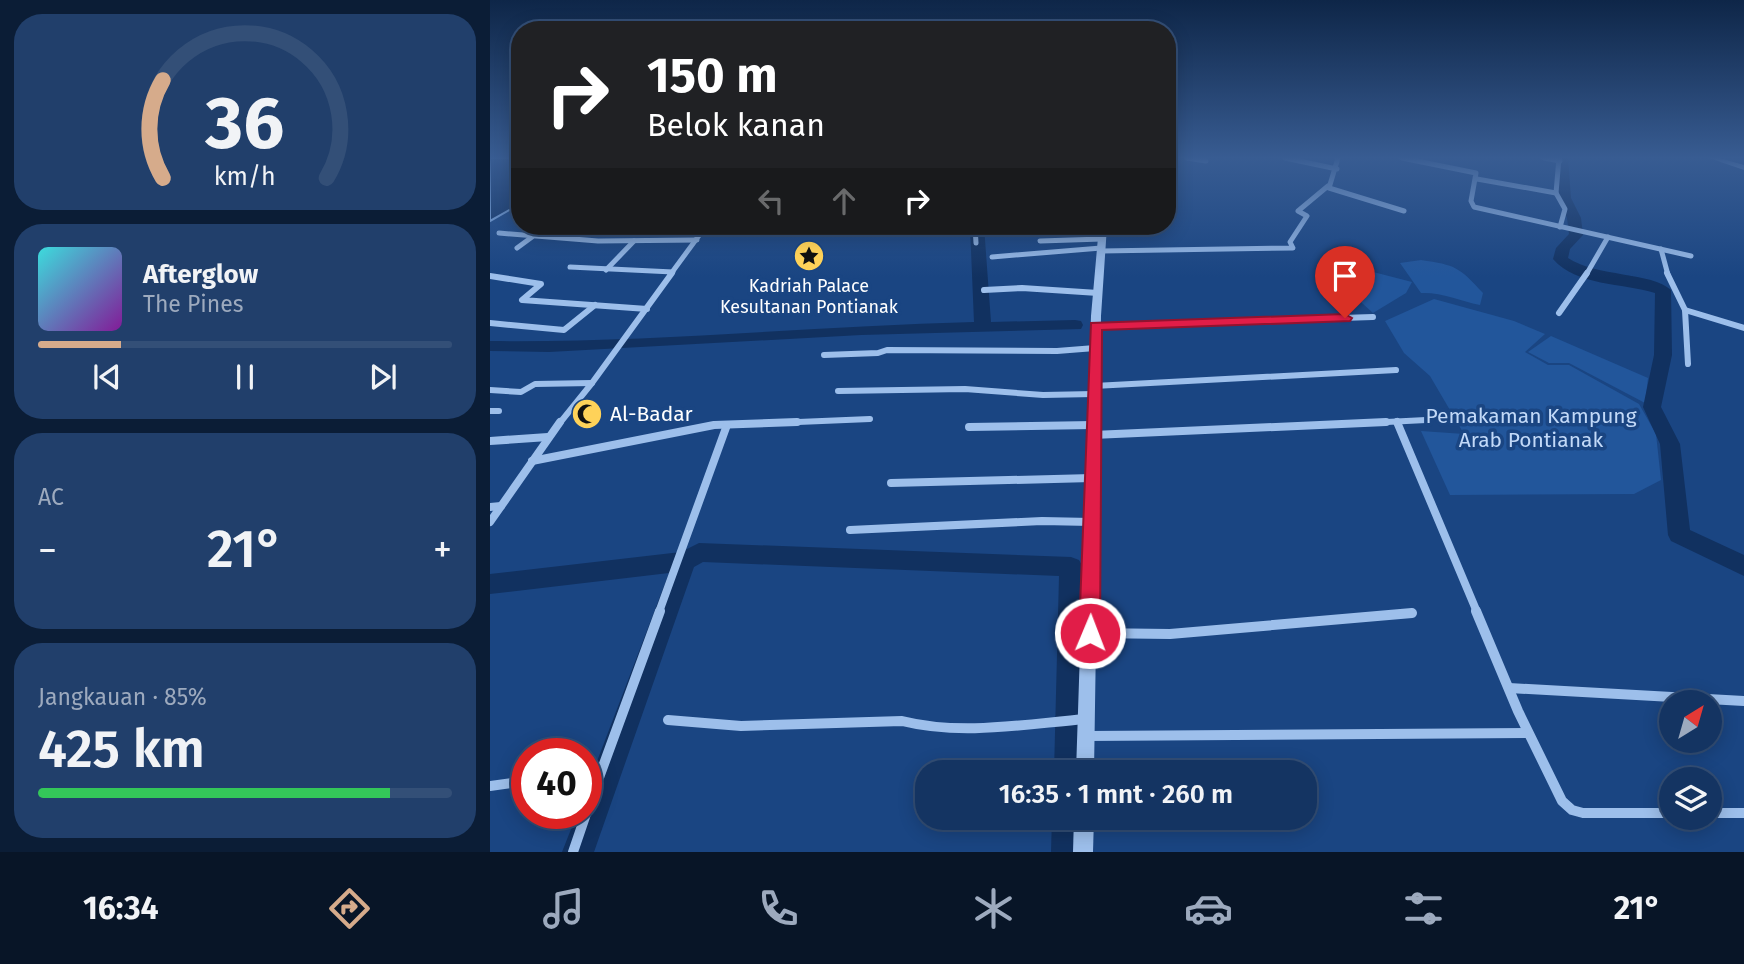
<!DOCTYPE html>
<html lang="id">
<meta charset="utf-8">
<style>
:root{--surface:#143462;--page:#213f6b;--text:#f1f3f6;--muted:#9daabe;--line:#334f77;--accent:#d6ab8b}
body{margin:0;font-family:"Fira Sans",sans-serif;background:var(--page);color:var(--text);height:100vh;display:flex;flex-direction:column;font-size:26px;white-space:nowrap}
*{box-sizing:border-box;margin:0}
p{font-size:23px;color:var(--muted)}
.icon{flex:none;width:38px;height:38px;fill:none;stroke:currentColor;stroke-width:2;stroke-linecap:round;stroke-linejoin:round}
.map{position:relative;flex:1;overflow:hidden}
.panel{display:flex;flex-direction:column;gap:14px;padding:14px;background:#0b1d36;width:490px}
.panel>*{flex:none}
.guide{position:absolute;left:21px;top:21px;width:665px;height:214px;border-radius:28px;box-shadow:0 4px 18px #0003,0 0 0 2px var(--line);background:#202124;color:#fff;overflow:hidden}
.needle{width:46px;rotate:37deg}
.controls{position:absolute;left:1169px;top:690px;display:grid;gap:14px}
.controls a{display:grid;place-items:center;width:63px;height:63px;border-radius:50%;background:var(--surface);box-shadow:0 4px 18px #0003,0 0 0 2px var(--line);font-size:35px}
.speed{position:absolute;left:21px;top:738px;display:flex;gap:14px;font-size:35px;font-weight:700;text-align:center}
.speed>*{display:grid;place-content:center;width:91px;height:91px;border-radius:50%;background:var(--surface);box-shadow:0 4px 18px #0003,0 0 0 2px var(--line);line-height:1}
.speed .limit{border:10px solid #d22;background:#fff;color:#111}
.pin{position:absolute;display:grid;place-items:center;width:60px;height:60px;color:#fff;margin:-72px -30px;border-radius:50% 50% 50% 0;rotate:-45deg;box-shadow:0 0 7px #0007}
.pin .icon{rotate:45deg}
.me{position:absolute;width:77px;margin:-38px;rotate:1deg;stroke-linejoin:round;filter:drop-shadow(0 0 5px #0008)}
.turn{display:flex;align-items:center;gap:24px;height:147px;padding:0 21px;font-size:32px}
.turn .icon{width:91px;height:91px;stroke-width:2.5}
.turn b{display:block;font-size:49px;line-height:60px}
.lanes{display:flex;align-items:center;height:66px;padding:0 21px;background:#0003;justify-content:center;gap:35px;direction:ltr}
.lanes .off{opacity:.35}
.big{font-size:52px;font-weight:600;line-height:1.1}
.panel .card{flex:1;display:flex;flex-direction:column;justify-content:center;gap:10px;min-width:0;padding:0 24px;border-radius:28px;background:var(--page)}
.panel .dial{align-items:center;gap:0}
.dial svg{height:182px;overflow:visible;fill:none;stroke:var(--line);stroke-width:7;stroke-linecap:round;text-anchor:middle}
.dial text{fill:var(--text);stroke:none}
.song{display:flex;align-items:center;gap:21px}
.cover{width:84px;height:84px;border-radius:10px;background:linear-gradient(135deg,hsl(180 70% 55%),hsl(290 70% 35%))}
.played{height:7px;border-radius:4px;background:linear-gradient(90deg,var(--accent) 20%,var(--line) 20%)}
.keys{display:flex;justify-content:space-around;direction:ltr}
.heat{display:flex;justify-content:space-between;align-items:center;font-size:38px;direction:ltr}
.charge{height:10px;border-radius:5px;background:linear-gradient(90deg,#34c759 85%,var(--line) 0)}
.trip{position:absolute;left:425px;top:760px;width:402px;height:70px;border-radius:28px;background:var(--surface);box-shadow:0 4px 18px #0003,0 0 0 2px var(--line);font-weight:600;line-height:70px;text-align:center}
.tabs{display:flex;height:112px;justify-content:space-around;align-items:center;background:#081527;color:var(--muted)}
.tabs .icon{width:49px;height:49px}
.tabs .active{color:var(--accent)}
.tabs b{font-size:32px;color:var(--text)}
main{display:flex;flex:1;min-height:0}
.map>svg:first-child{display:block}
</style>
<main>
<section class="panel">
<div class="card dial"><svg viewBox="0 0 100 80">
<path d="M14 69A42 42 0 1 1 86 69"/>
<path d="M14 69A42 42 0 0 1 14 26" stroke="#d6ab8b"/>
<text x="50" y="56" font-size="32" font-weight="700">36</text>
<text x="50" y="72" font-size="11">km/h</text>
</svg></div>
<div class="card">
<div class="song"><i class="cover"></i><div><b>Afterglow</b><p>The Pines</p></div></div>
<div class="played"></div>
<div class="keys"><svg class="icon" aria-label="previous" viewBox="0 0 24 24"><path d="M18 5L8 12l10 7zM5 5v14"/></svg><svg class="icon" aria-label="pause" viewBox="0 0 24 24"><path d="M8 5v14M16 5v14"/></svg><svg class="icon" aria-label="next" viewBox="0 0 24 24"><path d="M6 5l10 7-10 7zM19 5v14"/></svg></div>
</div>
<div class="card"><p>AC</p>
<div class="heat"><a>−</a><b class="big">21°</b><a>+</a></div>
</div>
<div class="card"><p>Jangkauan · 85%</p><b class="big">425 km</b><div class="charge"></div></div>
</section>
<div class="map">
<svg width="1254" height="852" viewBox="0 0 1254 852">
<rect width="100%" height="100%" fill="#1a4582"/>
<g fill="#22569b">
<polygon points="271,226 390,226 269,235"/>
<path d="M931,260C966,265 969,267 993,293L990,305C970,301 951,292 931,293L910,263Z"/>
<polygon points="864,267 922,282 916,293 883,313 850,283"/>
<polygon points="944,299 1024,321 1055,334 1035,352 1058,365 1079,365 1149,404 1166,434 1171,480 1144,494 960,495 931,431 974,434 940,376 914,353 895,321"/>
<polygon points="1061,336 1158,378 1155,403 1079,363 1059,363 1038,352"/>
</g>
<polygon fill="#113160" stroke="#90b9ed" stroke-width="2" points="0,158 30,158 30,204 0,221"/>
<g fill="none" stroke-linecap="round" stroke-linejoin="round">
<g fill="#113160" fill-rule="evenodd">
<path d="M1066,158H1078L1081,198L1091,218L1093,235L1080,249L1078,258C1106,277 1162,272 1181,290L1182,355L1171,407L1190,444L1200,530L1254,555V576L1181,541L1178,535L1170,444L1153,407L1164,355L1165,293C1133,283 1086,286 1063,259L1066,248L1079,234L1077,218L1069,198Z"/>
<path d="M480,226H494L501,322L585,320L591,321L593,325L591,329L371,335L59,352L0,351V341C161,343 323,326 484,322Z"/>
<polygon points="209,543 581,557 589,560 593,567 592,772 564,772 569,576 213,562 204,567 104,852 72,852 87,814 96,814 96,790 179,573 0,594 0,574 191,552"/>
<polygon points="562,817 592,817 593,852 561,852"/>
</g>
<g stroke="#9dbfeb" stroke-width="5">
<polyline points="697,158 716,161"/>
<polyline points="795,158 847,169"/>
<polyline points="848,158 839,188 914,211"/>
<polyline points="912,158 986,173 981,201 984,207 1201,256"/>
<polyline points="1054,158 1070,161"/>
<polyline points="1069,158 1066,193 1075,209 1070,227"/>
<polyline points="987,179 1066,193"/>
<polyline points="246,226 257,226"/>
<polyline points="485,226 486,243"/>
<polyline points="540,230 613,230"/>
<polyline points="9,233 108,241 207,240"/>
<polyline points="550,241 612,239"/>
<polyline points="27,248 42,237"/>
<polyline points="1171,249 1178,275"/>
<polyline points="611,251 803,248 800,242 817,216 808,211 838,186"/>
<polyline points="502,257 611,248"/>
<polyline points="80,267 183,272"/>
<polyline points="116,270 144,241"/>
<polyline points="180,275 216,226"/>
<polyline points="1096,275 1118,237"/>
</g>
<g stroke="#9dbfeb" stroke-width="6">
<polyline points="1177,273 1195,310 1198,364"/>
<polyline points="0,276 51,284 32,300 157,309"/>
<polyline points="494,290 532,288 608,293"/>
<polyline points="1195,310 1254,328"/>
<polyline points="1069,313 1097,273"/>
<polyline points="0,323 74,330 105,305"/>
<polyline points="605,326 883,317"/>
<polyline points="334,355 388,353 397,350 567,351 605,348"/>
<polyline points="604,386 906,370"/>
<polyline points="0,390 31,392 45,384 102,383"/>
<polyline points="348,391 475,389 553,395 604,394"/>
<polyline points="0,411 9,411"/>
<polyline points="907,421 908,424"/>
<polyline points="69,424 102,383 182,273"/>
<polyline points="262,424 380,419"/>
<polyline points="857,424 936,420"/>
</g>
<g stroke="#9dbfeb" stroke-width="8">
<polyline points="907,422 987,612"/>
<polyline points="479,427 603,425"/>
<polyline points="603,435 896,422"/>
<polyline points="0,441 58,437"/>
<polyline points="42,461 224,425 307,422"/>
<polyline points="401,483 602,478"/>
<polyline points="0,507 11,506"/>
<polyline points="0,522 70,422"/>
<polyline points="360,530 552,521 601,522"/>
<polyline points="169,612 237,425"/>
</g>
<g stroke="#9dbfeb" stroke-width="10">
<polyline points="986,611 1028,711 1072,801 1082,810 1093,813 1181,813"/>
<polyline points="600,633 680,634 922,613"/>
<polyline points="1019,688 1254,701"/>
<path d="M178,720L251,726L412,721C472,736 535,724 596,719"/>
<polyline points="597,736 1038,733"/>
<polyline points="0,786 37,781"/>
<polyline points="96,813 170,611"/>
<polyline points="1220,813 1254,813"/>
<polyline points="83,852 96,814"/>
</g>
<g fill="#9dbfeb" fill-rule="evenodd">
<polygon points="1219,158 1229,158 1254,165 1254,170"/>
<polygon points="609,226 617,226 611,316 604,772 586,772 601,316"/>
<polygon points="584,817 604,817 603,852 583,852"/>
</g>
</g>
<linearGradient id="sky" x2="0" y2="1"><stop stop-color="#0e2648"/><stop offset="0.57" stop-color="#385c92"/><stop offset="1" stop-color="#385c92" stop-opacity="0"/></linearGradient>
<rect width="1254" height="277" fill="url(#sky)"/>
<polygon fill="#e11d48" stroke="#92132f" stroke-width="2" points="855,314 862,318 860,321 612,330 610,633 607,640 600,643 592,640 589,633 601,323"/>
<defs>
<g id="sight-disc" transform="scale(1.575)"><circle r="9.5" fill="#fed259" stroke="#1a4582"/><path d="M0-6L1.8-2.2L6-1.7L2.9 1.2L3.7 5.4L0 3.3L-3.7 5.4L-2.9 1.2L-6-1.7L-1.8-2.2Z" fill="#111"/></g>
<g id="mosque-disc" transform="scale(1.575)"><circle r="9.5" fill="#fed259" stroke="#1a4582"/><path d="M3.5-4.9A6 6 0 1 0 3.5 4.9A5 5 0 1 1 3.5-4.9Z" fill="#111"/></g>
</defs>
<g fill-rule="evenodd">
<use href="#sight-disc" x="319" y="256"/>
<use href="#mosque-disc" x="97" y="414"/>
</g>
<g text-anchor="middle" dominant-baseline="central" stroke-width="7" stroke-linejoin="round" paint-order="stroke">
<g font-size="18" fill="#fff" stroke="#1a4582">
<text x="319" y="286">Kadriah Palace<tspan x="319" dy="21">Kesultanan Pontianak</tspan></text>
</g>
<g font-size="21" fill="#fff" stroke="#1a4582" text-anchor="start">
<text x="120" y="414">Al-Badar</text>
</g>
<g font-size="21" fill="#c2d9f8" stroke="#1a4582">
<text x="1041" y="416">Pemakaman Kampung<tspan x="1041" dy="24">Arab Pontianak</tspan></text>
</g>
</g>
</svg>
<div class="controls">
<a><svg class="needle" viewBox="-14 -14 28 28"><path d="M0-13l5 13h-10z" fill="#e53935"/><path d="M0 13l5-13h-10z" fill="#9daabe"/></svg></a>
<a><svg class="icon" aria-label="layers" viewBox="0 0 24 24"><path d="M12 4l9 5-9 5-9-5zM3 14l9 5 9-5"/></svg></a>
</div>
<div class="speed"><div class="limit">40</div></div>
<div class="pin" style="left:855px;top:318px;background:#d93025"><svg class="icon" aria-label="arrive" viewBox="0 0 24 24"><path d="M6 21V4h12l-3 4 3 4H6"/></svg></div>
<svg class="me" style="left:600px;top:633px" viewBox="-20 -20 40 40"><circle r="17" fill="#e11d48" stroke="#fff" stroke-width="3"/><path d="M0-11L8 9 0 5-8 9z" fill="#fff"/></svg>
<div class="trip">16:35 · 1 mnt · 260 m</div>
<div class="guide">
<div class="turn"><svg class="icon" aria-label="right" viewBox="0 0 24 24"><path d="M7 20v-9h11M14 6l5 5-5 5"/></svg><div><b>150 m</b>Belok kanan</div></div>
<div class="lanes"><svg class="icon off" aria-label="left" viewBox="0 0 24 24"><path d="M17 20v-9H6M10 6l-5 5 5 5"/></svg><svg class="icon off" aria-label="ahead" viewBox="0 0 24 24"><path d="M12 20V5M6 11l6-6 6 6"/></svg><svg class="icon" aria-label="right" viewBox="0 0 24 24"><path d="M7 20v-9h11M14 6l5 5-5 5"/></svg></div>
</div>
</div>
</main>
<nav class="tabs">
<b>16:34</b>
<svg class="icon active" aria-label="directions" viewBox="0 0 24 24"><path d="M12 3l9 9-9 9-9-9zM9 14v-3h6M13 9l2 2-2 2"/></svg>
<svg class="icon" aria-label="music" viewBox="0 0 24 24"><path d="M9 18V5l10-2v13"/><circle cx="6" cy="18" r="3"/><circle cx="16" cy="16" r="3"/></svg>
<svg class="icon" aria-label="phone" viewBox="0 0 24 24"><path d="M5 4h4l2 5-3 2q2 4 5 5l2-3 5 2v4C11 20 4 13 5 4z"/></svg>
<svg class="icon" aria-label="climate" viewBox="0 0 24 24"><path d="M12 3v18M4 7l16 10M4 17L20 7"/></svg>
<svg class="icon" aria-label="car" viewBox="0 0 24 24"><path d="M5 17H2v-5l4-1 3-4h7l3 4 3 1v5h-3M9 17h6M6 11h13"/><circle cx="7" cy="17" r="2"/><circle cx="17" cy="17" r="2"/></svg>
<svg class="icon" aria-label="filters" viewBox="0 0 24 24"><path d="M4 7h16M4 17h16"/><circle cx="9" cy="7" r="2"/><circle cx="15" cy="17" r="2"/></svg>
<b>21°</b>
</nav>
